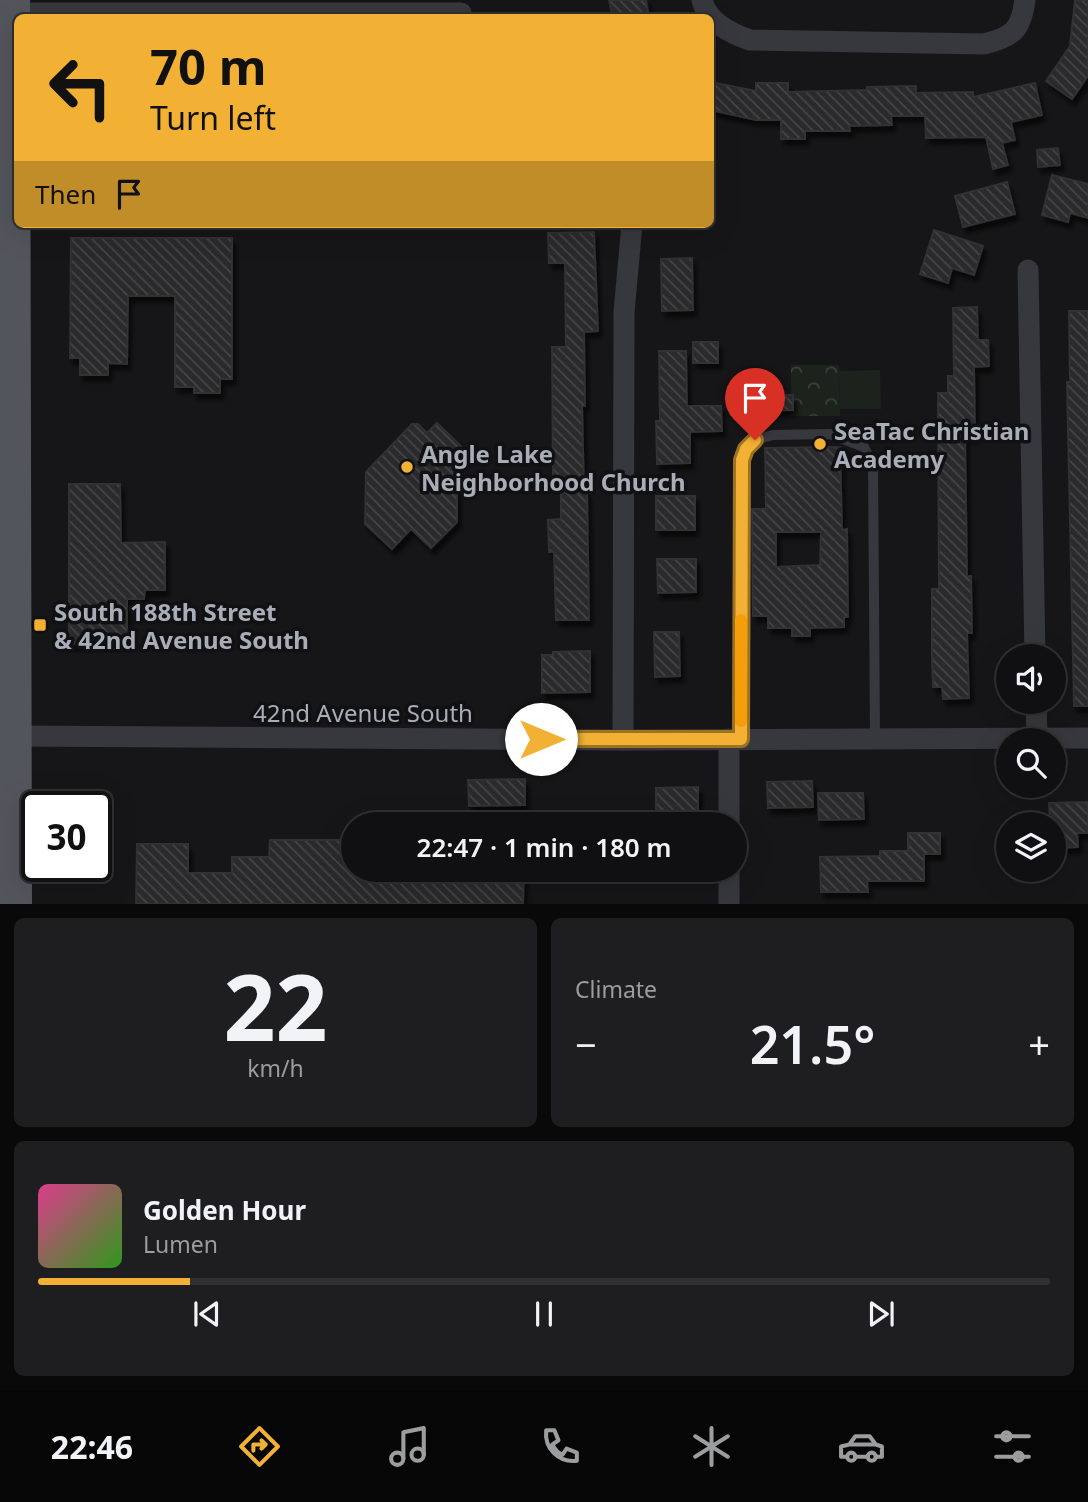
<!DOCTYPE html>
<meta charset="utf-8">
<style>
:root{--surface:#101012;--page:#1e1e20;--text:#f1f3f6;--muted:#9c9d9f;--line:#303032;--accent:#f2b134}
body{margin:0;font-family:"Noto Sans",sans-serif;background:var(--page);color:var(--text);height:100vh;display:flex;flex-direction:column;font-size:26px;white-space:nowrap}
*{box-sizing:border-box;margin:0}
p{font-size:23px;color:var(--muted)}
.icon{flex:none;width:38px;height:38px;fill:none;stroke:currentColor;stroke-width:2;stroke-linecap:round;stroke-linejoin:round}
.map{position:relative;height:904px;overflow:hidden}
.panel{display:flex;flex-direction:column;gap:14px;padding:14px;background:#09090a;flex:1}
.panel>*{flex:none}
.guide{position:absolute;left:14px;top:14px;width:700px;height:214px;border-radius:10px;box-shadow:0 7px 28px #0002,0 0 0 2px var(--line);background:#f2b134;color:#111;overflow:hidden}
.tools{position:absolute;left:996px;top:644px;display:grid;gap:14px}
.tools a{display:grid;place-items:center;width:70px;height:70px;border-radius:50%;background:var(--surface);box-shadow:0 7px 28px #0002,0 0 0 2px var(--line);font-size:35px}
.speed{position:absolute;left:21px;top:791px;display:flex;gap:14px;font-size:35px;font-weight:700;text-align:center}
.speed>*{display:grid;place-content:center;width:91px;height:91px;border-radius:50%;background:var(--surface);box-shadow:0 7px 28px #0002,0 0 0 2px var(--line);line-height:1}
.speed .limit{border:4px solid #111;border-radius:10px;background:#fff;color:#111}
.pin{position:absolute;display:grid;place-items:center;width:60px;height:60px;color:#fff;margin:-72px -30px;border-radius:50% 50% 50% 0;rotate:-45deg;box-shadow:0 0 7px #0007}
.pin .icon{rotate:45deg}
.me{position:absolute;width:77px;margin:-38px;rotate:90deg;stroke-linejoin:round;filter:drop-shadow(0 0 5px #0008)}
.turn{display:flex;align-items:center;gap:24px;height:147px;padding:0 21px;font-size:32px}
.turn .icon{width:91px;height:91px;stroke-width:2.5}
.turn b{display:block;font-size:49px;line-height:60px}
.then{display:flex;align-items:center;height:66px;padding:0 21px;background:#0003;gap:14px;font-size:26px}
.big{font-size:52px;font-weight:600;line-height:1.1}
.panel .widget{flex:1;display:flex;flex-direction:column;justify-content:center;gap:10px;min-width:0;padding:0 24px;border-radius:10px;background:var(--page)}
.panel .dial{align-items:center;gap:0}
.dial b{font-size:91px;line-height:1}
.song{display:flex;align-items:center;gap:21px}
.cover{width:84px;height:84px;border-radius:10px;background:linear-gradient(135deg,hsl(330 70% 55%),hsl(110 70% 35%))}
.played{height:7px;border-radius:4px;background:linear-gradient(90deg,var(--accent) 15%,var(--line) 15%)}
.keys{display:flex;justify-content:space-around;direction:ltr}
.heat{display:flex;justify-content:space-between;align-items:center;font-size:38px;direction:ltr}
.panel .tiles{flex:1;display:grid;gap:14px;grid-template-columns:1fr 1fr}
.widget:last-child{grid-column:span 2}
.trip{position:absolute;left:341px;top:812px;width:406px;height:70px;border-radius:35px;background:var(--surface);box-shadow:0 7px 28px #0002,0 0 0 2px var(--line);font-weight:600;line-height:70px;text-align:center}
.tabs{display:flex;height:112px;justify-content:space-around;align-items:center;background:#060607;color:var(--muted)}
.tabs .icon{width:49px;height:49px}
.tabs .on{color:var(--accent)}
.tabs b{font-size:32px;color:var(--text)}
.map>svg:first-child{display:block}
</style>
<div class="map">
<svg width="1088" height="904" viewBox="0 0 1088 904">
<defs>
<pattern id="park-crowns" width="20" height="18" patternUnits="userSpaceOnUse" patternTransform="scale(1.75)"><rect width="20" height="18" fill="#1c231d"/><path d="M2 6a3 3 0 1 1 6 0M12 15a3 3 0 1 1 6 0" fill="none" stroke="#3a403c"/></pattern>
<pattern id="building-back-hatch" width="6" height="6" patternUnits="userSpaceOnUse" patternTransform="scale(1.75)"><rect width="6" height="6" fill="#29292c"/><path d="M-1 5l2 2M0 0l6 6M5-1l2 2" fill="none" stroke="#454548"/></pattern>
<filter id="shadow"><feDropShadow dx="3.5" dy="6" stdDeviation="2" flood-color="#0009"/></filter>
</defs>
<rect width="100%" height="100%" fill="#161618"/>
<polygon fill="url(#park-crowns)" points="791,365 839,365 840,416 791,416"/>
<polygon fill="#1c231d" points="880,370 881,409 840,409 839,371"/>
<g fill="url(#building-back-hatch)" stroke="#303034" stroke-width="2" fill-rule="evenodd" filter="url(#shadow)">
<polygon points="609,0 646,0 649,18 613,18"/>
<polygon points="1075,0 1088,0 1088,76 1072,99 1046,81 1070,46"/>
<polygon points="710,82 756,91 756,83 788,83 788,92 867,90 867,87 916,86 916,93 973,92 973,97 1035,83 1042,115 1011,122 1015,140 1002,143 1008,165 993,169 986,137 926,138 925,116 891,116 892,125 849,126 850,131 805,131 805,139 781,139 781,120 756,120 710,110"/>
<polygon points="1058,148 1060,165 1038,167 1037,150"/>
<polygon points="1052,175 1088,184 1088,218 1070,213 1068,222 1042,215"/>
<polygon points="1007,182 1015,214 963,227 955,196"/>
<polygon points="934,230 983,246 974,275 952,268 948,283 920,274"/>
<polygon points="594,232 598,331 584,332 585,406 582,406 584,492 587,492 589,620 556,620 554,552 549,552 548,520 561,519 561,476 553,477 552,347 566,347 565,263 549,263 548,233"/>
<polygon points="71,238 232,238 232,379 220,379 220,393 194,393 194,387 175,387 175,296 128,296 127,364 108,363 108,375 80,375 80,358 70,358"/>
<polygon points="692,258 693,310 662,311 661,259"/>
<polygon points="977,307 978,340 988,340 989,366 974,367 975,436 965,436 967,576 971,576 972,633 967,633 969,698 943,699 942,687 933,687 932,659 932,589 939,589 938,393 948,393 948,376 954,376 953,308"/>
<polygon points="1069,311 1088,311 1088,706 1074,706 1067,382 1070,382"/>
<rect x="693" y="342" width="25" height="21"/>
<polygon points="659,351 686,351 687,406 721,406 722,431 690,432 690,463 657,464 656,421 660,421"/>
<polygon points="793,395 793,410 730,411 730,396"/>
<polygon points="437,423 463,448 462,455 450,468 457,474 457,522 431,548 411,529 392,549 365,524 366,472 412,424 418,424 427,433"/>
<path d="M840,447L842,530L847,529L848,617H844V627L810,628V636H792V628H768V616H753L752,509H766L765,448ZM776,532H821L820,565L776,567Z"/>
<polygon points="69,484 120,484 121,543 165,542 165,590 145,590 144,599 127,599 127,643 69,644"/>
<rect x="656" y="496" width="39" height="34"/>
<polygon points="657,559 696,559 696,592 658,593"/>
<polygon points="654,632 679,632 680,676 655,677"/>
<polygon points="590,651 590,692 542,693 542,655 553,655 553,652"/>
<polygon points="525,779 525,805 469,806 468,780"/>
<polygon points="812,781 813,807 768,808 767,782"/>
<polygon points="698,787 698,812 656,812 656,788"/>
<polygon points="818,793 863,793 864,819 819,820"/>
<polygon points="1088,802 1088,833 1077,833 1078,847 1054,848 1054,824 1050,824 1049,803"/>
<polygon points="908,833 940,833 940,854 924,854 924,881 867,881 868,892 821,892 820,857 880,856 880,851 908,851"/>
<polygon points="270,840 354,840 354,870 524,870 523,904 136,904 137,844 188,844 188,873 232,873 232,857 269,857"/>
</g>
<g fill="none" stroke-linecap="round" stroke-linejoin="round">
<polyline stroke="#37383d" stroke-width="10" points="741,739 742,459 746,449 755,440 773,435 830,434 864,447 873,464 875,738"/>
<g stroke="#37383d" stroke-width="21">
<path d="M702,0C707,22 730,33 750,40L984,44C1013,37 1021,30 1025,0"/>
<polyline points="4,22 14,13 461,13"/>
<polyline points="1028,270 1035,656"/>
<polyline points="1036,702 1037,737"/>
<polyline points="16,736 623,740 1088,738"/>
<polyline points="623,740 624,312 632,224"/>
<polyline points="729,824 729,739"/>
<polyline points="729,904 729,870"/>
</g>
<polyline stroke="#53555c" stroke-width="32" points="14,0 16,904"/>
</g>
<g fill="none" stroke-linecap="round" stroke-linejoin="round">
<g stroke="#9d7322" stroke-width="18">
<polyline id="route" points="541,739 741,739 742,460 746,449 755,440"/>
</g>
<use href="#route" stroke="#f2b134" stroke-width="12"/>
<polyline stroke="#f59e0b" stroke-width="12" points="741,721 741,620"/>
</g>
<g fill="#f2b134" stroke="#111113" stroke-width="2.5">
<circle cx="820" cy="444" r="7"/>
<circle cx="407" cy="467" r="7"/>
<rect x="33" y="618" width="14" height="14" rx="3.5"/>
</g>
<g text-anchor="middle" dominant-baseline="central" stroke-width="7" stroke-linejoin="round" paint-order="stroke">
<g font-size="24" font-weight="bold" fill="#a8adb8" stroke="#111113" text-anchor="start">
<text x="834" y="430">SeaTac Christian<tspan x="834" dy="28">Academy</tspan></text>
<text x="421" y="453">Angle Lake<tspan x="421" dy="28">Neighborhood Church</tspan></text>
<text x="54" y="611">South 188th Street<tspan x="54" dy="28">&amp; 42nd Avenue South</tspan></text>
</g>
<g font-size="24" fill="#a8adb8" stroke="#111113">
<text x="363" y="712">42nd Avenue South</text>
</g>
</g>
</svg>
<div class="tools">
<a><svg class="icon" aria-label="sound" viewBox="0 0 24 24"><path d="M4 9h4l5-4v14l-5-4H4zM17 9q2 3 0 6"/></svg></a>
<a><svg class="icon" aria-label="search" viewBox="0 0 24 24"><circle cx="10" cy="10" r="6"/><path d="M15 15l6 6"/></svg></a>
<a><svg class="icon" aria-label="layers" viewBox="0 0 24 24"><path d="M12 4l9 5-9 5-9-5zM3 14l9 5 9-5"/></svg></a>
</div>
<div class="speed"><div class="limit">30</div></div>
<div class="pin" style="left:755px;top:440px;background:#d93025"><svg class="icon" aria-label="arrive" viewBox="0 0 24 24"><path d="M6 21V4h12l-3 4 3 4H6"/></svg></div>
<svg class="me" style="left:541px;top:739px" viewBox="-20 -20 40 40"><circle r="19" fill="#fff"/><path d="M0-13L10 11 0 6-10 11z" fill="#f2b134"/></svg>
<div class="trip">22:47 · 1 min · 180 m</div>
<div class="guide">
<div class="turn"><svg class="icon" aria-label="left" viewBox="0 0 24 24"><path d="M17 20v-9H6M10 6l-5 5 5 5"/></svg><div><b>70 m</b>Turn left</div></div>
<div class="then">Then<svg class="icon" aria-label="arrive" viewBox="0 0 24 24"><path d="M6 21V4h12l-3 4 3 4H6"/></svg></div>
</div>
</div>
<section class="panel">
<div class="tiles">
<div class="widget dial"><b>22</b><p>km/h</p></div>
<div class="widget"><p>Climate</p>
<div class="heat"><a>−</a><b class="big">21.5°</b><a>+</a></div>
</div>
<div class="widget">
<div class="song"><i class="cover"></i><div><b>Golden Hour</b><p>Lumen</p></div></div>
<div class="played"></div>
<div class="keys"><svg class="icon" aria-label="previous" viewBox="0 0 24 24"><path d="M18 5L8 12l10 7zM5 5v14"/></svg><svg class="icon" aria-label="pause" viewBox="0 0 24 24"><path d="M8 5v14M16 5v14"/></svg><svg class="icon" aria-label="next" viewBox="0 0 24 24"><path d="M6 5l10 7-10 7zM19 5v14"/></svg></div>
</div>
</div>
</section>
<nav class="tabs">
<b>22:46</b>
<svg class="icon on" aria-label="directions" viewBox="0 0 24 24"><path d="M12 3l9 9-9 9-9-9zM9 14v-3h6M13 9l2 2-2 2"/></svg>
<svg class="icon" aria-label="music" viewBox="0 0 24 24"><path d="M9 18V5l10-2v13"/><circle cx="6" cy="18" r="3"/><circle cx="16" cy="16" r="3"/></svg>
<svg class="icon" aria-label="phone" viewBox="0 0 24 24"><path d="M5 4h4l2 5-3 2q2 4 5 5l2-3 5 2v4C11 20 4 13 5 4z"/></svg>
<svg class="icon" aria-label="climate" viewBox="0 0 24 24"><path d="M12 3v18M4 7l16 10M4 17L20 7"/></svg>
<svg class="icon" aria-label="car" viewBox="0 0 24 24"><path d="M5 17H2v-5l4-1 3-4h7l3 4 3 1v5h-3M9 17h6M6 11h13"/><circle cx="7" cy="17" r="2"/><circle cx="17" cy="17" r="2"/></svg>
<svg class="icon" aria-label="filters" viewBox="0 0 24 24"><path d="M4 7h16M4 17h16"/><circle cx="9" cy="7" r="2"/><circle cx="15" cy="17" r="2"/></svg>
</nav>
